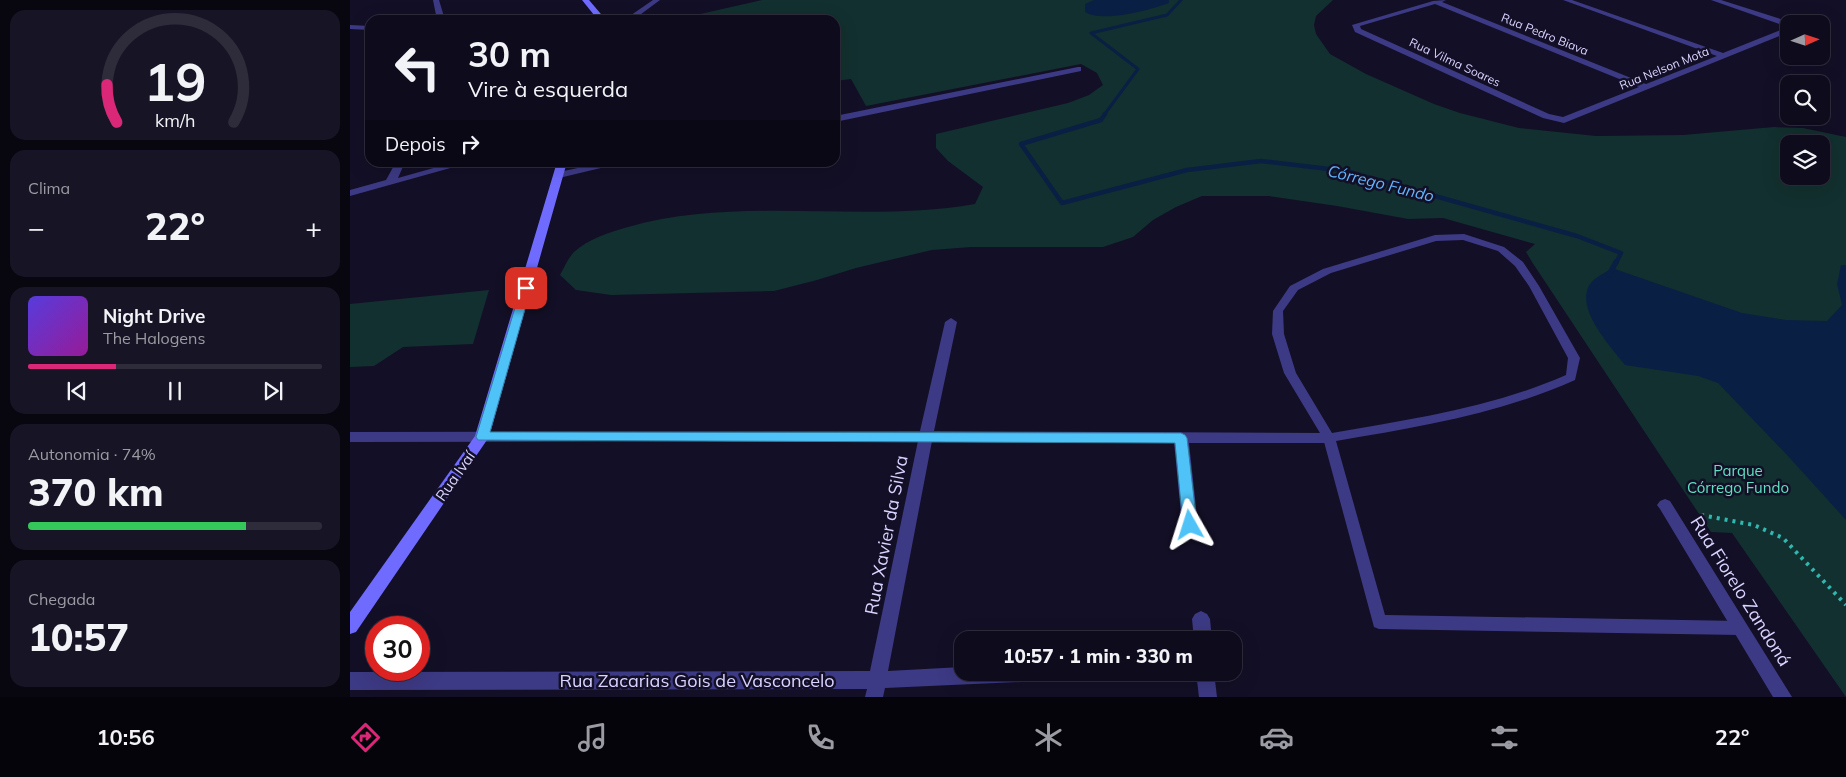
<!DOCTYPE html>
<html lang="pt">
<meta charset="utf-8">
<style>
:root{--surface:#0e0b1c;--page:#171425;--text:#f1f3f6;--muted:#9b9ba3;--line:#2e2b3b;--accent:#db2777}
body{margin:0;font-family:Mulish,sans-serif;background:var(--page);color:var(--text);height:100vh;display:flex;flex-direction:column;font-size:19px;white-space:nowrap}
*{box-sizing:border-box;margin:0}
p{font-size:16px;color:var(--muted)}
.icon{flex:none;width:28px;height:28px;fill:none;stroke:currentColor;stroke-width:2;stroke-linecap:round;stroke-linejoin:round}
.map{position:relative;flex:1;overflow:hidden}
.sheet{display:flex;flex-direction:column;gap:10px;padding:10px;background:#08060f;width:350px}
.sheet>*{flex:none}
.guide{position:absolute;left:15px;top:15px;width:475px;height:152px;border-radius:15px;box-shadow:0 5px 20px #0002,0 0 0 1px var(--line);background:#0e0b1c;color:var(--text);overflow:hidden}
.needle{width:32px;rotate:87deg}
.controls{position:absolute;left:1430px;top:15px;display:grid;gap:10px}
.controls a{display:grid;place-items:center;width:50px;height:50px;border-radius:10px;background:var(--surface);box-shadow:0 5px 20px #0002,0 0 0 1px var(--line);font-size:25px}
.speed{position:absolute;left:15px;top:616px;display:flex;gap:10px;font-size:25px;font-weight:700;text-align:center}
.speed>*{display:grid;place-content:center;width:65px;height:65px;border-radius:50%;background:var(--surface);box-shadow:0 5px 20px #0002,0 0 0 1px var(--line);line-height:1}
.speed .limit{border:8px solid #d22;background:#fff;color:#111}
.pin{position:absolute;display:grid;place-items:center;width:42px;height:42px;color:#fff;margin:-21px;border-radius:10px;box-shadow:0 2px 8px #0006}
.me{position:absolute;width:55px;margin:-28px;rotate:354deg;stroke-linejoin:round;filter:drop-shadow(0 0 4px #0008)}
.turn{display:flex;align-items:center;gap:18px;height:105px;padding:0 20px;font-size:22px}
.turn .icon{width:65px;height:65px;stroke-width:2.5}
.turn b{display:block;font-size:35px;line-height:42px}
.then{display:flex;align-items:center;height:48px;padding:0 20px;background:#0003;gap:10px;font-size:19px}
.big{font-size:38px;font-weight:800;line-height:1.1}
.sheet .tile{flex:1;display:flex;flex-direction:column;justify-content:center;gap:8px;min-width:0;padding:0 18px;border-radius:15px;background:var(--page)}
.sheet .dial{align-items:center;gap:0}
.dial svg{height:130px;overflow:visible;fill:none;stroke:var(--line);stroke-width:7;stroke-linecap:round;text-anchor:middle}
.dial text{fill:var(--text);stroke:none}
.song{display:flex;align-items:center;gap:15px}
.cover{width:60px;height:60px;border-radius:8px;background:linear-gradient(135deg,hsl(250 70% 55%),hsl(300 70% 35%))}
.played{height:5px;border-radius:2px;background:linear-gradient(90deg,var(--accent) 30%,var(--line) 30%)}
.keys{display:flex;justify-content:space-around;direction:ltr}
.heat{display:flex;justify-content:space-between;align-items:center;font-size:28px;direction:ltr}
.charge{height:8px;border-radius:4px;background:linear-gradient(90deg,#34c759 74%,var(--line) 0)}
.trip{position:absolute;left:604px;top:631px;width:288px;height:50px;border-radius:15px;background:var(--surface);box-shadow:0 5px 20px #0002,0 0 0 1px var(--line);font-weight:800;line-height:50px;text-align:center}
.menu{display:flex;height:80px;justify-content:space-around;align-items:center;background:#06040b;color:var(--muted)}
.menu .icon{width:35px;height:35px}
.menu .current{color:var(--accent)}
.menu b{font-size:22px;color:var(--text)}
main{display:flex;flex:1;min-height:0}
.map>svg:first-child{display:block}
</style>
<main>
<section class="sheet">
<div class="tile dial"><svg viewBox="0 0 100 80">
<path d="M14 69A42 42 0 1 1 86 69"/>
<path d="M14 69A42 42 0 0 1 8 46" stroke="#db2777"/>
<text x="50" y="56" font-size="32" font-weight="700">19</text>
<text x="50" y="72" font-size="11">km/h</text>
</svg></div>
<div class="tile"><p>Clima</p>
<div class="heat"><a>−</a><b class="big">22°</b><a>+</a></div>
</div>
<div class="tile">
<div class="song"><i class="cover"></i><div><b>Night Drive</b><p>The Halogens</p></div></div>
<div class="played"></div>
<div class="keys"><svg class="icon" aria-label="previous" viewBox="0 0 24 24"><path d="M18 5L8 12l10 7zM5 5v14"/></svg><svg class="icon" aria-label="pause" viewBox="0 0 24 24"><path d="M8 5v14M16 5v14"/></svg><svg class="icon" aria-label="next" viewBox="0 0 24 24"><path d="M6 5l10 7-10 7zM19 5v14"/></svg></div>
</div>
<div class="tile"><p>Autonomia · 74%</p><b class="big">370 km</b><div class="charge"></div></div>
<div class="tile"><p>Chegada</p><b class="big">10:57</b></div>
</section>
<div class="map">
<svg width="1496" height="697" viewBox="0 0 1496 697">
<rect width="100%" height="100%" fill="#130f26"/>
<g fill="#12302f" fill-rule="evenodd">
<path d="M412,0H983L966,16L964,25L966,34L980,54L1016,74L1084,104L1110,113L1169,128L1246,136L1333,135L1424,127L1453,128L1496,137V266L1493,265L1496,269V697L1382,533L1361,532L1182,262L1176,252L1185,244L1093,218L1058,219L987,206L919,196H852L826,207L803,220L783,237L753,247H621L582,250L506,268L467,280L424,291L261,295L226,290L210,275C214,268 218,258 224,252C238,239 260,232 278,227C392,195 510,224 625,204L633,187L598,161L586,148V134L718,103L739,95L753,85L747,73L731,64L516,106L501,79L485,81V20H324ZM1439,144H1471V176H1439Z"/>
<polygon points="139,290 123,344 53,347 24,366 0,367 0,304"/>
</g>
<g fill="#0a1f44">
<path d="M744,0H819V3C800,10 752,23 735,12V4Z"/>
<path d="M1491,265L1496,266V520L1438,456L1368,383L1348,376L1275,365C1261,347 1224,308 1240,284C1245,277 1255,273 1262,268L1392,313L1436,320L1477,321L1492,305L1487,284Z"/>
</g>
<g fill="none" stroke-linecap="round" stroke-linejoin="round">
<polyline stroke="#0a1f44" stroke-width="3" points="754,115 788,69 741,33 817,15 831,0"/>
<polyline stroke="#0a1f44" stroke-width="4.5" points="755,114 751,120 671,144 712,203 837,170 911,161 996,171 1227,236 1271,253 1266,263"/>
<polyline stroke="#0a1f44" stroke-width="5.5" points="1259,275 1266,262"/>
<polyline stroke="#2fb8b0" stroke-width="4" stroke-dasharray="3 5" stroke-linecap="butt" points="1351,515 1404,525 1433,538 1496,605"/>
<path fill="#3d3a85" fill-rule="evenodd" d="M1114,234L1154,247L1173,262L1189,286L1230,358L1225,380C1149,414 1068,427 986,441L1035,615L1390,621L1395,623L1398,628L1395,633L1390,635L1029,629L1024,627L973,438L934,373L922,334L923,311L940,286L973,269L1085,235ZM1113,240L1148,251L1165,266L1179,286L1218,358L1216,375C1141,408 1062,419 982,433L946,373L934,334L933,311L948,290L981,273L1086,241Z"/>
<g fill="#3d3a85" fill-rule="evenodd">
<polygon points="83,0 89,0 95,20 87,20"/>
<polygon points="303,0 310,0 283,20 274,20"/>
<path d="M1096,0L1092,2L1296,84L1367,56L1213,0H1222L1373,53L1438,27L1361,0H1371L1437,21L1442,24H1439V32L1214,123L1193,118L1005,32L1002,25L1083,1ZM1085,4L1289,87L1213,117L1199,114L1011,29L1010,26Z"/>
<polygon points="0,25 20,26 20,30 0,29"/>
<polygon points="728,67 731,67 731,71 485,122 485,116"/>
<polygon points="46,162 55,162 48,178 105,162 122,162 0,196 0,190 36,180"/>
<polygon points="256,162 276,162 209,178 204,175 209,172"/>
<polygon points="601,318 607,322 584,431 979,433 984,434 986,438 984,442 979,443 839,443 848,525 845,530 840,531 835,530 832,525 824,442 582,441 538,671 612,667 612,672 702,672 699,678 693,681 535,688 533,697 515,697 517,689 0,690 0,672 520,671 568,441 0,442 0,432 570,431 595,322"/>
<polygon points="1315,499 1320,501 1442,697 1423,697 1310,509 1307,505 1310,501"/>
<polygon points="851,611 857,614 860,619 862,640 844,640 842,619 845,614"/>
<polygon points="846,672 864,672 867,697 849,697"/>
</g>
<g fill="#6f6bff" fill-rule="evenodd">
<polygon points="232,0 239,0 256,20 248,20"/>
<polygon points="207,162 217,162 139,437 6,632 0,634 0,612 125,436"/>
</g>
</g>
<polygon fill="#4fc3f7" stroke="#337fa1" points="176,284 181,288 140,432 831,433 835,435 837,438 847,525 845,529 840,531 835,529 833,525 825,443 128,440 126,437 171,288"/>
<g text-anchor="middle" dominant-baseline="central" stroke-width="5" stroke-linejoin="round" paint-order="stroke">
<g font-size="12" fill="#d9d4ff" stroke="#130f26">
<text transform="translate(1195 34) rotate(22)">Rua Pedro Biava</text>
<text transform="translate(1105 62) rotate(25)">Rua Vilma Soares</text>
<text transform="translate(1314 68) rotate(-22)">Rua Nelson Mota</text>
</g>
<g font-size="15" fill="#5fe0c0" stroke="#130f26">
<text x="1388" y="470">Parque<tspan x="1388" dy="17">Córrego Fundo</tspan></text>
</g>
<g font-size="15" fill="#d9d4ff" stroke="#130f26">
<text transform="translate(105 476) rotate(-55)">Rua Ivaí</text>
</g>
<g font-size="16" font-style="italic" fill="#62b6ff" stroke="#130f26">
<text transform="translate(1031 183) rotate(14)">Córrego Fundo</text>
</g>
<g font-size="18" fill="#d9d4ff" stroke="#130f26">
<text transform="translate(536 535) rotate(-79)">Rua Xavier da Silva</text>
<text transform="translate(1391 591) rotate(58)">Rua Fiorelo Zandoná</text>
<text x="347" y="680">Rua Zacarias Gois de Vasconcelo</text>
</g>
</g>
</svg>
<div class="controls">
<a><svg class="needle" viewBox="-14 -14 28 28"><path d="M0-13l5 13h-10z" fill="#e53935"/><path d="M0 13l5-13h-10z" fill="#9b9ba3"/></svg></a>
<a><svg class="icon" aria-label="search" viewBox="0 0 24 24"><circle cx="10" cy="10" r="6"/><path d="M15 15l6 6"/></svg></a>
<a><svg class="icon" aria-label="layers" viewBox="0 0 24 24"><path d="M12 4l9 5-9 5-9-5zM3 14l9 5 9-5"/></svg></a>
</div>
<div class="speed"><div class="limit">30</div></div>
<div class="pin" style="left:176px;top:288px;background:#d93025"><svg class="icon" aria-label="arrive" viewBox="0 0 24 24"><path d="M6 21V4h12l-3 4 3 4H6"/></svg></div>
<svg class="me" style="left:840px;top:525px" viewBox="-20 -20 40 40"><path d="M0-17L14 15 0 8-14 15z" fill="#4fc3f7" stroke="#fff" stroke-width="4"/></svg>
<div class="trip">10:57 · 1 min · 330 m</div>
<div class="guide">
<div class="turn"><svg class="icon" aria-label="left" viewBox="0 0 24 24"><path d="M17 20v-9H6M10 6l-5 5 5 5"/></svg><div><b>30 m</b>Vire à esquerda</div></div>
<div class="then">Depois<svg class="icon" aria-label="right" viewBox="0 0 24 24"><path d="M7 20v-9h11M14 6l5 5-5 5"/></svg></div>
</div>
</div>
</main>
<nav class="menu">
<b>10:56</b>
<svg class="icon current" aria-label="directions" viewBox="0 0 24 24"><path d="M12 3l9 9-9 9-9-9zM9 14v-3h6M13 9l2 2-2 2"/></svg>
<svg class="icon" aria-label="music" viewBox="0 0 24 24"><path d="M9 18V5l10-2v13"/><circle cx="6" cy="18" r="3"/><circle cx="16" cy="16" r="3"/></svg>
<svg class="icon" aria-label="phone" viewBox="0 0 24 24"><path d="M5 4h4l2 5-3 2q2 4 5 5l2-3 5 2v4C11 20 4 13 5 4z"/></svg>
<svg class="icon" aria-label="climate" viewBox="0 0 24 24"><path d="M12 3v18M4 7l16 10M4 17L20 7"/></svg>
<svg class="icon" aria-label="car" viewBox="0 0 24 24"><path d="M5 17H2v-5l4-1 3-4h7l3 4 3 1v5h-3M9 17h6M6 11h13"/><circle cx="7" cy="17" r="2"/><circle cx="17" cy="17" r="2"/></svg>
<svg class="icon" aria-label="filters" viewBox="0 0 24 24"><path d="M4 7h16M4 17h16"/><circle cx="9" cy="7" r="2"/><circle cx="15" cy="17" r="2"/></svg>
<b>22°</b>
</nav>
